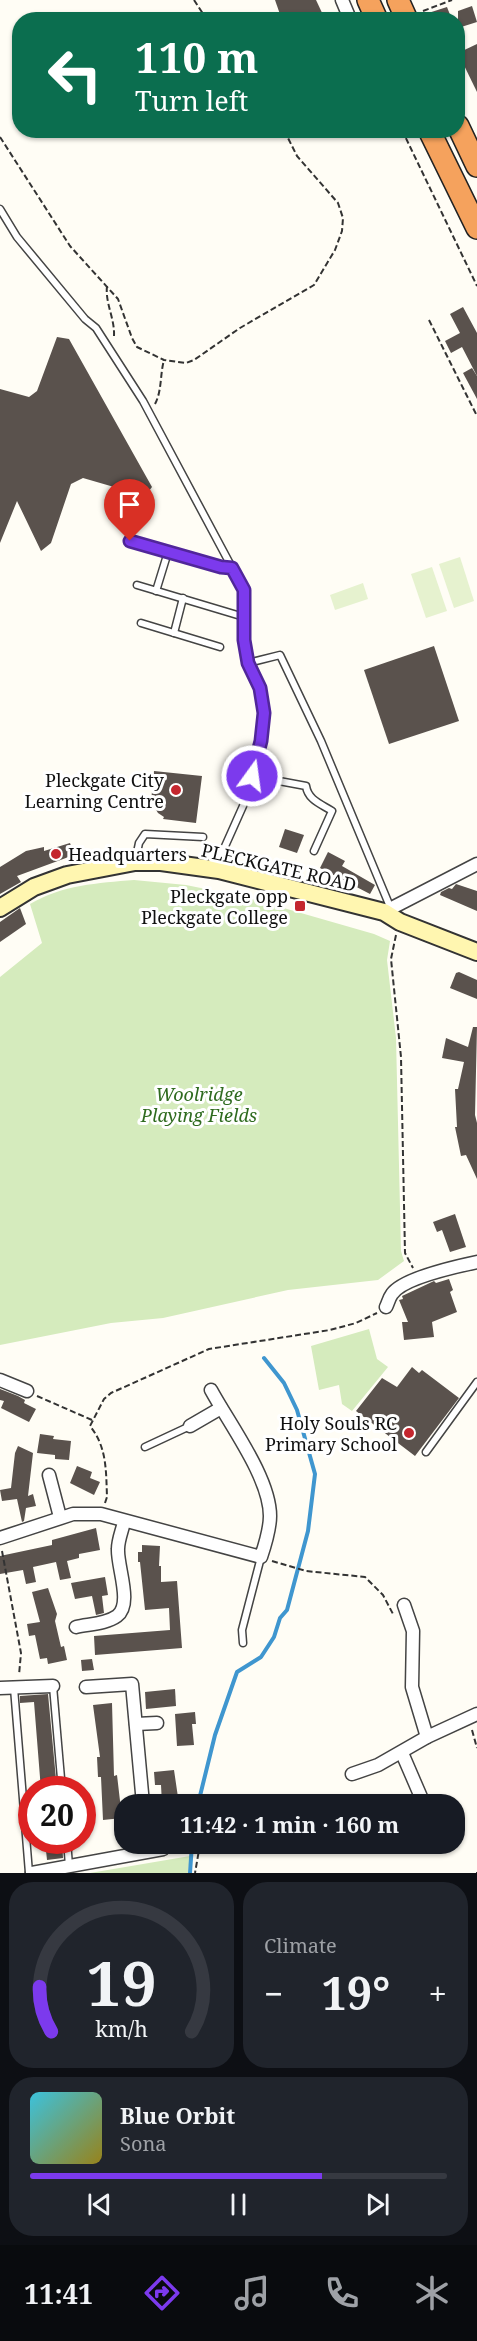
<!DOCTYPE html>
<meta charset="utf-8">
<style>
:root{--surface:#171b24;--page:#20242c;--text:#f1f3f6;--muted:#9ea1a6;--line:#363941;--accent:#7c3aed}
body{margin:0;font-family:"Noto Serif",serif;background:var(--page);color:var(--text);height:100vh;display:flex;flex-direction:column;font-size:22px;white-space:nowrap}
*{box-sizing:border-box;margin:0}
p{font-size:20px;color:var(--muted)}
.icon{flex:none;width:33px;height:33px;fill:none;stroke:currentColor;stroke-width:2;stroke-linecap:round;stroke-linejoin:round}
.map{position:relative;height:1873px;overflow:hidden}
.panel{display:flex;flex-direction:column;gap:9px;padding:9px;background:#0d0f14;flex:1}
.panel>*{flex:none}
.banner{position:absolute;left:12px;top:12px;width:453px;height:126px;border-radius:24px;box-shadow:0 2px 4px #0004;background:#0b6e4f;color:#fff;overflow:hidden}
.speed{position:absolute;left:18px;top:1776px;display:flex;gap:12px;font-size:30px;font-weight:700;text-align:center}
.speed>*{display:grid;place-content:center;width:78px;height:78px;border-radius:50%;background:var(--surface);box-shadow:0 2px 4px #0004;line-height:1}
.speed .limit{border:9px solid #d22;background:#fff;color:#111}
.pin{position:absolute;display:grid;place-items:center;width:51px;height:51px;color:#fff;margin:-62px -26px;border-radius:50% 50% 50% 0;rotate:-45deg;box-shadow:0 0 6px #0007}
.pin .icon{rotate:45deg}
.me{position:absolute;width:66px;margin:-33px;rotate:14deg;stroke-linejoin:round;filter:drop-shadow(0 0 4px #0008)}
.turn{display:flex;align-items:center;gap:21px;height:126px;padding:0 24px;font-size:27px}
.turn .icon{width:78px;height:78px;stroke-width:2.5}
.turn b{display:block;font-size:42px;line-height:51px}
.big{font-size:45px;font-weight:700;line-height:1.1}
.panel .card{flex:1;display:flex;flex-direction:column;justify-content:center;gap:9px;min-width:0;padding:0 21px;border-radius:24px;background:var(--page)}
.panel .dial{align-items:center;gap:0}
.dial svg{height:156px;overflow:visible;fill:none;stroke:var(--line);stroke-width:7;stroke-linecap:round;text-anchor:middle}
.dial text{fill:var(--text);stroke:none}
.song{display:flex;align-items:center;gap:18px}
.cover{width:72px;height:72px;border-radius:9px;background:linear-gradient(135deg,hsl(190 70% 55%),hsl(50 70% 35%))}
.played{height:6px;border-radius:3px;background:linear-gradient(90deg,var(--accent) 70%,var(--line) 70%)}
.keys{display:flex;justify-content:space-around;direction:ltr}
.heat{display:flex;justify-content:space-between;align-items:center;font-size:33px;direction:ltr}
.panel .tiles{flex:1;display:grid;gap:9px;grid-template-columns:1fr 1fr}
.card:last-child{grid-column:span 2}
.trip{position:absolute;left:114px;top:1794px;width:351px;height:60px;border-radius:24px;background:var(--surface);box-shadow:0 2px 4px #0004;font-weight:700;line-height:60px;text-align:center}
.tab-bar{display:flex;height:96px;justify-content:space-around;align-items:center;background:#090b0e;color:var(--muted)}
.tab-bar .icon{width:42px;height:42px}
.tab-bar .current{color:var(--accent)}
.tab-bar b{font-size:27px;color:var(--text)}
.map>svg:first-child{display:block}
</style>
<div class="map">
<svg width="477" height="1873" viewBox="0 0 477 1873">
<rect width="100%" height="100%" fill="#fffdf5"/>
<g fill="#d5ebbd">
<path d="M134,880L186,885L245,897L374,934L390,941L387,960L396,1038L401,1251L404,1261L378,1280L288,1290L163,1318L111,1323L0,1345V977L42,943L30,904C62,885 98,883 134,880Z"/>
<polygon points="369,1329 377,1359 388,1367 352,1411 342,1404 339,1385 319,1390 311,1346"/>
<polygon points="190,1856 188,1873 90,1873"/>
</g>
<g fill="#e6f2cf">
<polygon points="460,557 474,601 454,608 439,564"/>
<polygon points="432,567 447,611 426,618 411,574"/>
<polygon points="363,583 368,599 335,610 330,595"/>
</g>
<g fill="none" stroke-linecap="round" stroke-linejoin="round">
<g stroke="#3f96cf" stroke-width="4">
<polyline points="198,1804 215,1735 237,1672 261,1657 274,1637 280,1618 287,1610 308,1531 315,1474 297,1410 284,1383 264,1358"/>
<polyline points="190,1873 192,1844"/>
</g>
</g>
<g fill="#5a524d">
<polygon points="275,0 316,0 324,17 318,20 282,20"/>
<polygon points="472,6 477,22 458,28 458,11"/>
<polygon points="447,7 452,20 419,20 419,16"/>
<polygon points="477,44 477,92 458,53"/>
<polygon points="463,307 477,333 477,376 462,347 451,353 445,341 460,333 450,314"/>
<polygon points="57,337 69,339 152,487 145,496 83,478 71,484 51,543 41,551 17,501 0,543 0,389 29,397 37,391"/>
<polygon points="472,368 477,376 477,399 463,373"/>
<polygon points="434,646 459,721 389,744 364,670"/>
<polygon points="154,771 202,776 196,823 163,819 164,817 158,813 151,802"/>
<polygon points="285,829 304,835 297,853 279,847"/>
<polygon points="70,843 74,855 17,876 21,882 0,894 0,867 26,851 44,847 44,851"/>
<polygon points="328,852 345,861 342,866 375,885 370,894 320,868"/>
<polygon points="456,884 477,891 477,911 440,895 441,892 449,888 452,889"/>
<polygon points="20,908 26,924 0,942 0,922"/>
<polygon points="459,972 477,980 477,999 450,988 456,973"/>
<polygon points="473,1027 477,1027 475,1115 477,1123 477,1179 466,1155 461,1156 455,1127 457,1127 455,1089 458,1089 464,1062 442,1058 446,1038 468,1047"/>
<polygon points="455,1214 466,1247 450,1252 442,1230 437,1232 433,1222"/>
<polygon points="449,1279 453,1290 450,1292 457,1312 432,1322 434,1337 404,1340 402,1322 408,1322 399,1300 403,1299 402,1296 434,1281 436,1283"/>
<polygon points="412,1367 419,1373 422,1370 459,1398 415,1456 356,1411 382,1378 397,1387"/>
<polygon points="0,1389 18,1396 25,1400 24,1403 36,1409 29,1422 1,1408 4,1401 0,1400"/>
<polygon points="40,1434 54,1436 53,1439 71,1441 69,1460 55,1459 55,1455 37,1453"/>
<polygon points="18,1446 33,1453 28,1496 33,1494 36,1506 26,1508 24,1521 22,1522 17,1499 2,1501 0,1490 11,1488 15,1453"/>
<polygon points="77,1466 92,1472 90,1478 100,1482 94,1495 70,1483"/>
<polygon points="96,1528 100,1550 79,1554 79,1558 67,1561 71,1578 60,1580 56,1562 33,1567 36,1582 26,1584 23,1570 0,1574 0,1556 52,1545 52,1540"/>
<polygon points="142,1545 160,1546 159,1566 161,1566 161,1582 177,1581 182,1648 95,1655 94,1636 170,1630 169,1608 145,1610 140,1562 138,1562 138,1552 142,1552"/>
<polygon points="105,1577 108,1595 102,1596 104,1613 96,1615 92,1596 75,1599 71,1583"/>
<polygon points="48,1588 57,1614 55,1621 61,1647 64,1646 67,1660 48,1664 47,1658 40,1659 35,1635 29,1636 27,1624 40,1622 32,1592"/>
<polygon points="92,1659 94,1670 82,1671 81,1660"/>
<polygon points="175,1689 176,1706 146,1709 145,1692"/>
<polygon points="48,1694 57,1790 41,1790 34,1702 20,1703 20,1696"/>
<polygon points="112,1703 114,1776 117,1775 122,1818 103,1820 101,1777 98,1777 97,1757 100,1757 93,1705"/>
<polygon points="195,1712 196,1724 192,1724 194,1745 177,1746 175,1714"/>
<polygon points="174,1770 179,1804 162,1804 161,1785 155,1785 154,1772"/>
<polygon points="45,1841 62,1841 63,1858 47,1860"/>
</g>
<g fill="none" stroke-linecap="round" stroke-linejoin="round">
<g stroke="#444" stroke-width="9">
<g id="lane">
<polyline points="0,209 17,237 85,319 96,328 143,401 244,590 244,640 248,663 260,689 264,713 261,741 252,776 243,806 222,853 219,869"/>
<polyline points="130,541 221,567 232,568"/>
<polyline points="137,585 244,617"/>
<polyline points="156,591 168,552"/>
<polyline points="141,623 220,647"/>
<polyline points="174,633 183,598"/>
<polyline points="248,663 280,655 321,741 391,909"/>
<path d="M252,776L306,786C308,800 321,804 332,811L314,851"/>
<polyline points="135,862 139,843 145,834 203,837"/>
<polyline points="145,1447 190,1426"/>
<polyline points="426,1452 477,1382"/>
<polyline points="243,1643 242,1630 261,1557"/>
<polyline points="53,1686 62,1790"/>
<polyline points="14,1688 29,1873"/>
<polyline points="67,1840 69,1866"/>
</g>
</g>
<g stroke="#444" stroke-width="15">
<g id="street">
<polyline points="342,0 350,19"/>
<polyline points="384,912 477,864"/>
<path d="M386,1307C388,1303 389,1298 392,1294C403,1278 458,1266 477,1262"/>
<polyline points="0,1380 27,1391"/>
<polyline points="190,1426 221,1408"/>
<polyline points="49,1475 60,1517"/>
<path d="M0,1538L73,1514H101L261,1557C265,1545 270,1530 270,1516C270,1478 230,1425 211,1390"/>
<polyline points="404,1605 413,1631 412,1687 427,1737"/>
<path d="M76,1627C89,1624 106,1624 117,1616C133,1604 117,1567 118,1549C118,1540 122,1531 124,1522"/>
<polyline points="86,1687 132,1684 143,1804"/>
<polyline points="0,1688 53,1686"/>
<polyline points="136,1724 157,1723"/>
<polyline points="402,1753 424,1804"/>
<polyline points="352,1774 378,1765 427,1737 477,1714"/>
<polyline points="32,1873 163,1849"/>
</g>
</g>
<g stroke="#333" stroke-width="20">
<polyline id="secondary" points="0,908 34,887 67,875 135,862 161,862 219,870 384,912 400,922 477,952"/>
</g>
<g stroke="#222" stroke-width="24">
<g id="highway">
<polyline points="368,0 377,20"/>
<polyline points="398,0 407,20"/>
<polyline points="458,126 477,166"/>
<polyline points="429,130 477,228"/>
</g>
</g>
<g stroke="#333" stroke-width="2" stroke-dasharray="6 3" stroke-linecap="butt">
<polyline points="194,0 207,20"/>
<polyline points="423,11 452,0"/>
<polyline points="458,97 464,110"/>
<polyline points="402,130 477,286"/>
<polyline points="0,137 70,246 118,299 132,338 137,347 164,360 186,363 194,360 240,328 314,285 335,250 342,231 343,218 338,203 297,156 284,130"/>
<path d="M107,286C105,303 115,319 114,336"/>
<polyline points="429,320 477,416"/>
<path d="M155,404C162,391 160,374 164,360"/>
<polyline points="396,935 391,959 401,1057 405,1253 413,1268"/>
<polyline points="37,1396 92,1420"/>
<path d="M105,1503L107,1497C106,1471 107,1447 90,1426L104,1399L111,1393L209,1349L330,1330L356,1323L377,1313"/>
<polyline points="2,1551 21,1653 19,1675"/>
<polyline points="272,1561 306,1571 365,1577 383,1595 393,1614"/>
<polyline points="472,1730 477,1748"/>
<polyline points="175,1849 199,1850 195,1873"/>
<polyline points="476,1873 477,1873"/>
</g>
<use href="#lane" stroke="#fff" stroke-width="6"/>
<use href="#street" stroke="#fff" stroke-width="12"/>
<use href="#secondary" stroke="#fff6b0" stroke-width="16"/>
<use href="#highway" stroke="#f5a25d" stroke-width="21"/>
</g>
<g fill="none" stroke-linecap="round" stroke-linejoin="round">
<g stroke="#51269a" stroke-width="15">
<polyline id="route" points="130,541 221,567 232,568 244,590 244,640 248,663 260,688 264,713 261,741 252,776"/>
</g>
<use href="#route" stroke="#7c3aed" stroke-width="10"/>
</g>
<g fill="#c4262e" stroke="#fff" stroke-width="2">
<circle cx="176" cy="790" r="6"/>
<circle cx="56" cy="854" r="6"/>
<rect x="294" y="900" width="12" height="12" rx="3"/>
<circle cx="409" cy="1433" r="6"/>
</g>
<g text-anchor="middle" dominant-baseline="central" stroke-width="6" stroke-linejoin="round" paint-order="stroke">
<g font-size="18" fill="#111" stroke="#fff" text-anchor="end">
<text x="164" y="780">Pleckgate City<tspan x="164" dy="21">Learning Centre</tspan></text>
<text x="68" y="854" text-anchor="start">Headquarters</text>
<text x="288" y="896">Pleckgate opp<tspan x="288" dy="21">Pleckgate College</tspan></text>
<text x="397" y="1423">Holy Souls RC<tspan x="397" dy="21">Primary School</tspan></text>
</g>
<g font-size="18" fill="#111" stroke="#fff">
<text transform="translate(279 867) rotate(13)">PLECKGATE ROAD</text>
</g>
<g font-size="18" font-style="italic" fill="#2f6b1f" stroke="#fff">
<text x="199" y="1094">Woolridge<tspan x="199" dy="21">Playing Fields</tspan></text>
</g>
</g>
</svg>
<div class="speed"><div class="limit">20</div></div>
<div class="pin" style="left:130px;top:541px;background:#d93025"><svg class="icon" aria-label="arrive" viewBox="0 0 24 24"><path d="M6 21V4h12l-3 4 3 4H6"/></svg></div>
<svg class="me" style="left:252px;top:776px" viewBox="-20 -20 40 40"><circle r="17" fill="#7c3aed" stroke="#fff" stroke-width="3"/><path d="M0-11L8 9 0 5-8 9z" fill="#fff"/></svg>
<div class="trip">11:42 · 1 min · 160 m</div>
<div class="banner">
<div class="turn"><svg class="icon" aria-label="left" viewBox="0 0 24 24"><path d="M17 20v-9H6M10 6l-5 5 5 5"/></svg><div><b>110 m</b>Turn left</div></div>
</div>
</div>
<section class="panel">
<div class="tiles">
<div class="card dial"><svg viewBox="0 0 100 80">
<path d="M14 69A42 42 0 1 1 86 69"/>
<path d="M14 69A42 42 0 0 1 8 46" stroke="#7c3aed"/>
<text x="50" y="56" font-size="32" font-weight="700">19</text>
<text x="50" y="72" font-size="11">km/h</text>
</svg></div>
<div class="card"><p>Climate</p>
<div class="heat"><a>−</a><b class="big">19°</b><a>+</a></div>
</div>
<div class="card">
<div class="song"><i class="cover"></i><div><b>Blue Orbit</b><p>Sona</p></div></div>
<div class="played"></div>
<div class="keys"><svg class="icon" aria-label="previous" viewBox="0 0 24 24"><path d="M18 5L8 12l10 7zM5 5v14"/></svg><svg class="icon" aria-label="pause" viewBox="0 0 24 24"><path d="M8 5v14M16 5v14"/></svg><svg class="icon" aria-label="next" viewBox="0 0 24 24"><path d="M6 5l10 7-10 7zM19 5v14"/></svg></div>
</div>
</div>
</section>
<nav class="tab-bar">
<b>11:41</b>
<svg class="icon current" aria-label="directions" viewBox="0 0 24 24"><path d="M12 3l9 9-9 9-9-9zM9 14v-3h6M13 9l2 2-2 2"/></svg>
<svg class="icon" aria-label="music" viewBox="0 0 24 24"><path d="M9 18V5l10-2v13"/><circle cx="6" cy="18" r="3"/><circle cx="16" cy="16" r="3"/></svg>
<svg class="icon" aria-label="phone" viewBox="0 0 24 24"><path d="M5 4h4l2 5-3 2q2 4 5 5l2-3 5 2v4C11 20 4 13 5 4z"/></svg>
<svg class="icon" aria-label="climate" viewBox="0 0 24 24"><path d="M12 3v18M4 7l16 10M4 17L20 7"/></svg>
</nav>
